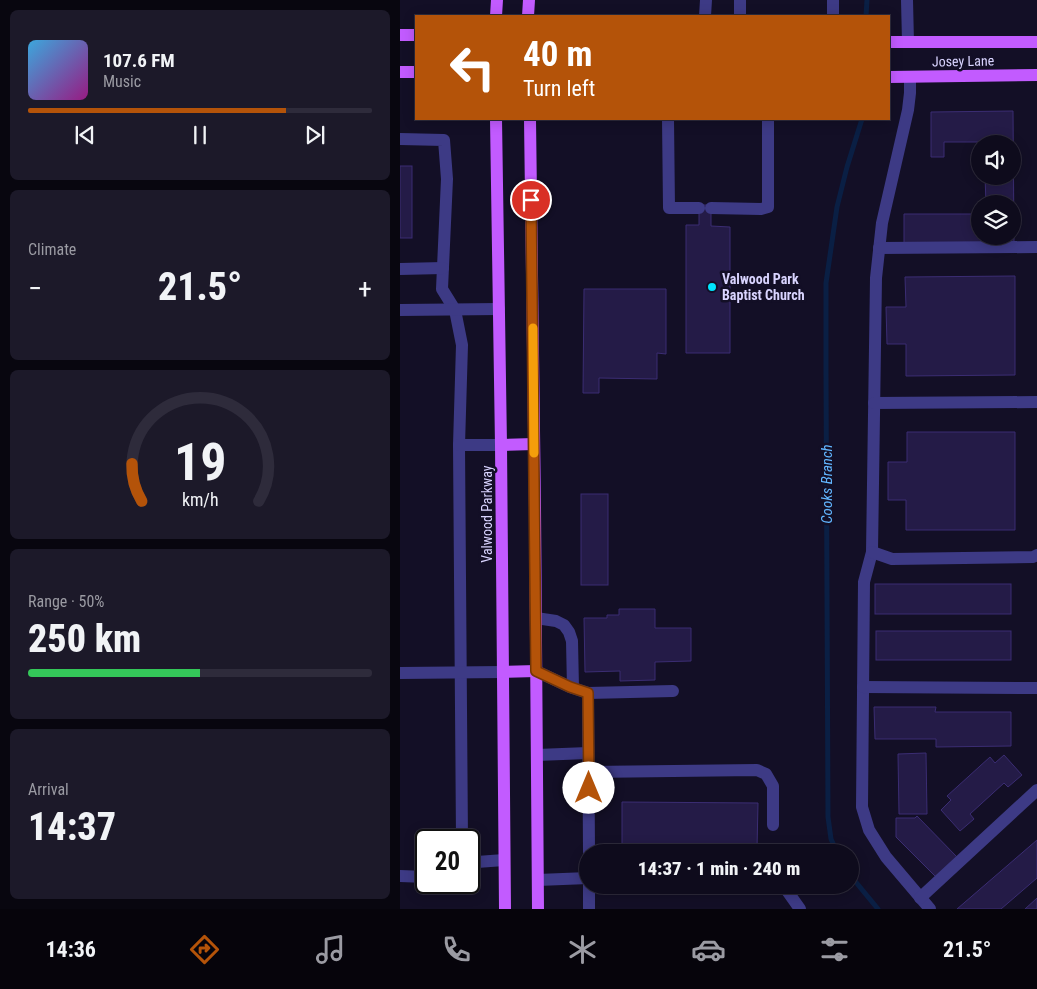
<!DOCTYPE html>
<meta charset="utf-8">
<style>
:root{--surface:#0e0b1c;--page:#1c1929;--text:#f1f3f6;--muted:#9b9ba3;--line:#2e2b3b;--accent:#b45309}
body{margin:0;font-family:"Roboto Condensed",sans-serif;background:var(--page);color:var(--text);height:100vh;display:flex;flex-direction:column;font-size:19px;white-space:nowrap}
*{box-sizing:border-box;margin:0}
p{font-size:16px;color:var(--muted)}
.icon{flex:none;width:28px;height:28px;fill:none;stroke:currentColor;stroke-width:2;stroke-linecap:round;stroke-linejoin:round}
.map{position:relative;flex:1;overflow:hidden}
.sheet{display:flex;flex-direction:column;gap:10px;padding:10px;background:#08060f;width:400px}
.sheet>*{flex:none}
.hud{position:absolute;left:15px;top:15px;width:475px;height:105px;border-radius:0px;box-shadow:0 2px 12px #0003,0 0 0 1px var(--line);background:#b45309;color:#fff;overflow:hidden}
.buttons{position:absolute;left:571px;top:135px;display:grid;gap:10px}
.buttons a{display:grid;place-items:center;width:50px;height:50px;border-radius:50%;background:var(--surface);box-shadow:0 2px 12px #0003,0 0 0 1px var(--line);font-size:25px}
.speed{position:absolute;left:15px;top:829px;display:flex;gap:10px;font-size:25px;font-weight:700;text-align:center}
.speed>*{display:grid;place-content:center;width:65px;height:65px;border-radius:50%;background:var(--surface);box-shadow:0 2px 12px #0003,0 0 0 1px var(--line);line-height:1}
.speed .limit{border:2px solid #111;border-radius:8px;background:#fff;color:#111}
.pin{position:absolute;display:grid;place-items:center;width:42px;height:42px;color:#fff;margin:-21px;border:2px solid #fff;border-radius:50%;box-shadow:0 1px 5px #0007}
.me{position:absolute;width:55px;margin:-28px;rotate:0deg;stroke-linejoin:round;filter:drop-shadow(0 0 4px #0008)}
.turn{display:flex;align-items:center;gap:18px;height:105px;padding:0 25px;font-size:22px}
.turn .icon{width:65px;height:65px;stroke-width:2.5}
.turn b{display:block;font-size:35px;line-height:42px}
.big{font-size:38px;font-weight:800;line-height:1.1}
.sheet .card{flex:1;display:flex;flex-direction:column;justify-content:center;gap:8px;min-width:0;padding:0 18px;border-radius:8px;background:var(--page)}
.sheet .dial{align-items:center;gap:0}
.dial svg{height:130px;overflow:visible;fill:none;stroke:var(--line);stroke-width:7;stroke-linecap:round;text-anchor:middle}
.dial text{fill:var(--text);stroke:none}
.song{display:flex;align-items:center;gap:15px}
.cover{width:60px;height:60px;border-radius:8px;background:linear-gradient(135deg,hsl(200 70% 55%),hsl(310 70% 35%))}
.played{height:5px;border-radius:2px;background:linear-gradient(90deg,var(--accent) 75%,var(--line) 75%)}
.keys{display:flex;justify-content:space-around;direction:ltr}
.heat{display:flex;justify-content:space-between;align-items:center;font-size:28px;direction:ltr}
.charge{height:8px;border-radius:4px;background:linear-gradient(90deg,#34c759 50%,var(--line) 0)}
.trip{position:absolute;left:179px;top:844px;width:280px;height:50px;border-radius:25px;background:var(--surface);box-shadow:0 2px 12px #0003,0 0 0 1px var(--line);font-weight:800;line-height:50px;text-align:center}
.tabs{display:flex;height:80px;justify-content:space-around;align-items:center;background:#06040b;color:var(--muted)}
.tabs .icon{width:35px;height:35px}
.tabs .active{color:var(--accent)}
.tabs b{font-size:22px;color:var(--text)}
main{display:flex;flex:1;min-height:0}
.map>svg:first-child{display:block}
</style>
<main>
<section class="sheet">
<div class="card">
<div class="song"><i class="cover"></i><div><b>107.6 FM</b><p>Music</p></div></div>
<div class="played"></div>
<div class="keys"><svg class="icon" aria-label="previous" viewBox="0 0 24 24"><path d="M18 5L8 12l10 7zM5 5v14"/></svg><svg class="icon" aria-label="pause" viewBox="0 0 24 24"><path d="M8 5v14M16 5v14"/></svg><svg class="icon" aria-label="next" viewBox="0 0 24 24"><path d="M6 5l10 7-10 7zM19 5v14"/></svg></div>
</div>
<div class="card"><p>Climate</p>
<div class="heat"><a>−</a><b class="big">21.5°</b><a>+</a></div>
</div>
<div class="card dial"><svg viewBox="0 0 100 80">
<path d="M14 69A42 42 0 1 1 86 69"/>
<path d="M14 69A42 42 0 0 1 8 46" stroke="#b45309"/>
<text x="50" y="56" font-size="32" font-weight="700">19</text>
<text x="50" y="72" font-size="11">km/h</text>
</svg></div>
<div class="card"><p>Range · 50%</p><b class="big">250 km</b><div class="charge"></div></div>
<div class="card"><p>Arrival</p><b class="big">14:37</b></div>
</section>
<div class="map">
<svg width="637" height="909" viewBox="0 0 637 909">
<rect width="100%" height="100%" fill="#130f26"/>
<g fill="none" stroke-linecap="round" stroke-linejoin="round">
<g stroke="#0a1f44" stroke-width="5">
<polyline points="466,16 467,0"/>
<polyline points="437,852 431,839 428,817 426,374 426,283 437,207 447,167 462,119"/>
<polyline points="450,875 478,909"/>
</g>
</g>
<g fill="#241b47" stroke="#3b2d73">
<polygon points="613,111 614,243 504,244 504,214 580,214 580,236 612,236 612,204 586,204 585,176 612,176 612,144 585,144 585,142 544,142 544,157 531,157 531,112"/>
<rect x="0" y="166" width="12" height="72"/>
<polygon points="299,205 311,205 311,226 330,227 330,353 286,353 286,225 299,225"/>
<polygon points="615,276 615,375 506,376 506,344 487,344 486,307 506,307 505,277"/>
<polygon points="184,289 266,289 266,354 257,353 257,379 199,378 199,393 183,393"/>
<polygon points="507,432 615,432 615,530 506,530 506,500 488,500 488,462 507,462"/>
<rect x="181" y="494" width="27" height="91"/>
<rect x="475" y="584" width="136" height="30"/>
<polygon points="219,609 255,609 255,628 291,628 291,661 255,662 255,680 220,681 220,671 185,672 184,618 207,618 207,615 219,615"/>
<rect x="476" y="631" width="135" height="29"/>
<polygon points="474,707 536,707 535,712 611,712 611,746 536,747 536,739 475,739"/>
<polygon points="526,753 527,814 499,814 498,754"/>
<polygon points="604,755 622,775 608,787 604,783 570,814 574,819 560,831 541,810 551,800 547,796 590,757 595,763"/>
<polygon points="222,802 358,803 357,849 222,848"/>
<polygon points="517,816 557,857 536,877 496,837 496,818 515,818"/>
<polygon points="637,840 637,878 601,909 557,909"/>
<polygon points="637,898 637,909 625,909"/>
</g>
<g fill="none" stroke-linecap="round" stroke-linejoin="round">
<g stroke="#3d3a85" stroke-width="12">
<polyline points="433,0 433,16"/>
<polyline points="507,0 508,42"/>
<polyline points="305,16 306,0"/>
<polyline points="340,16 340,0"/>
<polyline points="510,77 510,93 508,110 482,223 476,278 472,552 464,582 462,807 469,830 486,857 530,909"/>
<polyline points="268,119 269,208 299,208"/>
<polyline points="0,139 44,140 47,179 42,289 55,310 62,345 59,445 62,840"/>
<polyline points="311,208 361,209 368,207 368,119"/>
<polyline points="479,248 637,247"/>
<polyline points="0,269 43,268"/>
<polyline points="0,310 99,309"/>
<polyline points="474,403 637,402"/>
<polyline points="59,445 101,445"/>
<polyline points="472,552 492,559 633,557 637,555"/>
<polyline points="136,618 156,621 164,625 169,632 172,641 173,688"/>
<polyline points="136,671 170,687 188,693 273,691"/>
<polyline points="0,673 103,672"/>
<polyline points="463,687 637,688"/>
<polyline points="188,693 189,852"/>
<polyline points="137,755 188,753"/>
<polyline points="189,772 357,770 366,774 373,786 373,825"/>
<polyline points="69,865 77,862 104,860"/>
<polyline points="0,876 26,877"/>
<polyline points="138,880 188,878"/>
<polyline points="383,885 400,909"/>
<polyline points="520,898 637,790"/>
<polyline points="189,909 189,885"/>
</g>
<g stroke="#c25bff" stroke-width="12">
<polyline points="96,16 97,0"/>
<polyline points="128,16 129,0"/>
<polyline points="0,35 16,35"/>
<polyline points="489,42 637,42"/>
<polyline points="0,72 16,72"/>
<polyline points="489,77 637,75"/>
<polyline points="96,119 101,445 105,909"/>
<polyline points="130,119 135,507 138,909"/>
<polyline points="101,445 134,444"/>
<polyline points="103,672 136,671"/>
</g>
</g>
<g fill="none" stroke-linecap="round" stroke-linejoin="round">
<g stroke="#753606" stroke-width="12">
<polyline id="route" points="131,200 136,671 170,687 188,693 189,788"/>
</g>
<use href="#route" stroke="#b45309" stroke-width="9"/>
<polyline stroke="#f59e0b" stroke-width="9" points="133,328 134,453"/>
</g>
<circle fill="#00e5ff" stroke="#130f26" stroke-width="2" cx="312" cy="287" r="5"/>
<g text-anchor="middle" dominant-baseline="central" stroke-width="5" stroke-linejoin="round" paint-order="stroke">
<g font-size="14" fill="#d9d4ff" stroke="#130f26">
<text transform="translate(563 61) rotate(-1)">Josey Lane</text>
<text transform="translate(87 514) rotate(-90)">Valwood Parkway</text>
</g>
<g font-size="14" font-weight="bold" fill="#d9d4ff" stroke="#130f26" text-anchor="start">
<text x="322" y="279">Valwood Park<tspan x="322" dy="16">Baptist Church</tspan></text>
</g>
<g font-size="15" font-style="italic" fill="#62b6ff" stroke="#130f26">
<text transform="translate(427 484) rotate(-90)">Cooks Branch</text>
</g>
</g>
</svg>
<div class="buttons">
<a><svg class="icon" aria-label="sound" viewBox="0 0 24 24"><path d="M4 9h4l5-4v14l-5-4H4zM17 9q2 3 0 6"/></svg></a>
<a><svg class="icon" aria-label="layers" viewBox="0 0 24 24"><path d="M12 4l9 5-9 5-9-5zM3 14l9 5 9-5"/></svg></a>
</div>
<div class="speed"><div class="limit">20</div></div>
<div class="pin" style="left:131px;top:200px;background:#d93025"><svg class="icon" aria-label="arrive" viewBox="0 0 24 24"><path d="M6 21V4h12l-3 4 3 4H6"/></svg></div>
<svg class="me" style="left:189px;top:788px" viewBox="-20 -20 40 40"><circle r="19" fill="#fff"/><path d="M0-13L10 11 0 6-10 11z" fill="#b45309"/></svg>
<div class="trip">14:37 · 1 min · 240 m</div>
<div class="hud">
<div class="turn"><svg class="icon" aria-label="left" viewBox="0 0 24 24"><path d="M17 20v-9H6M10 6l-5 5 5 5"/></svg><div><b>40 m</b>Turn left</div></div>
</div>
</div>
</main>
<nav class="tabs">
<b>14:36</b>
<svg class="icon active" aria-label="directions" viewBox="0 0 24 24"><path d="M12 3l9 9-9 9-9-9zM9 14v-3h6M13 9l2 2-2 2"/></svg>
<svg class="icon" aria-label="music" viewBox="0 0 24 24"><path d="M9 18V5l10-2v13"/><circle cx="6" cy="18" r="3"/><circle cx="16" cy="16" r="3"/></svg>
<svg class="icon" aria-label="phone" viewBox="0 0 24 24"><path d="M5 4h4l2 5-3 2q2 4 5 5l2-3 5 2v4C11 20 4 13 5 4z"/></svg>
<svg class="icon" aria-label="climate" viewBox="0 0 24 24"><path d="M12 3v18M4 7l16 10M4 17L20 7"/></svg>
<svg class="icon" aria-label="car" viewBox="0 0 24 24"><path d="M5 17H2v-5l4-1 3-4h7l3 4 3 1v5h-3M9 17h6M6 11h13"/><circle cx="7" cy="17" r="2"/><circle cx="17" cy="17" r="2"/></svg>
<svg class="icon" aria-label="filters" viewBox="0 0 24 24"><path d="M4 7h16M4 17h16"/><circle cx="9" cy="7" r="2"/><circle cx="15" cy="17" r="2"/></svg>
<b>21.5°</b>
</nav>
